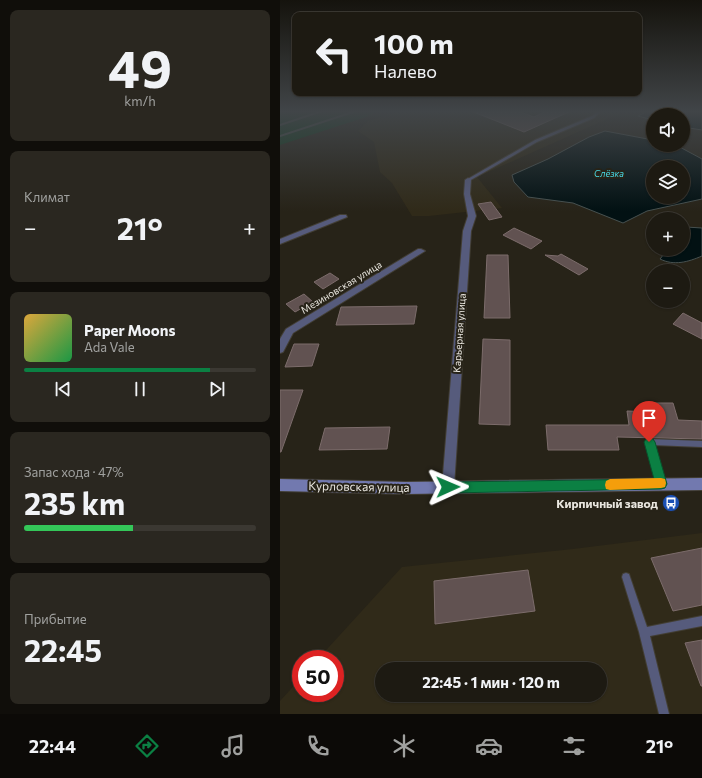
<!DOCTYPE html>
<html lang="ru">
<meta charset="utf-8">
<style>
:root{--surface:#1d1a12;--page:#2a2720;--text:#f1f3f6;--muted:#a0a19f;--line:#3b3832;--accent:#0b8043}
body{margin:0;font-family:Commissioner,sans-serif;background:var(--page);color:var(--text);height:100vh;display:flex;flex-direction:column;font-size:15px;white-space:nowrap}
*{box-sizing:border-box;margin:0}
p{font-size:13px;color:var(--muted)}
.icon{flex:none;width:22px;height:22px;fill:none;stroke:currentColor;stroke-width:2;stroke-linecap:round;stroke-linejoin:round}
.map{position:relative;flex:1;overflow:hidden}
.panel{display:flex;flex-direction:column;gap:10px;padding:10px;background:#100e0a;width:280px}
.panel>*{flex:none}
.top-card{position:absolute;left:12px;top:12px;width:350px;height:84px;border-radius:8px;box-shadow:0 1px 3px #0004,0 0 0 1px var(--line);background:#1d1a12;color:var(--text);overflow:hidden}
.fabs{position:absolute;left:366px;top:108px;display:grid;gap:8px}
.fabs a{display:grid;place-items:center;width:44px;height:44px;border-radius:50%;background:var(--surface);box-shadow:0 1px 3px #0004,0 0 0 1px var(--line);font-size:20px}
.speed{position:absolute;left:12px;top:650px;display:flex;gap:8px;font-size:20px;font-weight:700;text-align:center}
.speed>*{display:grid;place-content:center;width:52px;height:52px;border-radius:50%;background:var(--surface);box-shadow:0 1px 3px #0004,0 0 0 1px var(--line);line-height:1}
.speed .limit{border:6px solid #d22;background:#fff;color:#111}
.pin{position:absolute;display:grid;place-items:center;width:34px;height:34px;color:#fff;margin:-41px -17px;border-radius:50% 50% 50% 0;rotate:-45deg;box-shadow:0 0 4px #0007}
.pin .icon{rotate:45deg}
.me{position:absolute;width:44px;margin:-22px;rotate:89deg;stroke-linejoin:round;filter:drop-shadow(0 0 3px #0008)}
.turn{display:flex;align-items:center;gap:14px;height:84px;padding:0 16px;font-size:18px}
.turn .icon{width:52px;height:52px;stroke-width:2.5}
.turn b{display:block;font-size:28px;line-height:34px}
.big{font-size:30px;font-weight:700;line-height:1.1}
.panel .card{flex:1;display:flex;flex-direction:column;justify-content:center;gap:6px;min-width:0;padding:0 14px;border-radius:8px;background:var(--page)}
.panel .dial{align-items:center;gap:0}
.dial b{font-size:52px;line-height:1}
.song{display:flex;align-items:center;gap:12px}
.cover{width:48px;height:48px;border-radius:6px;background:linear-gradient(135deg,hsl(40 70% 55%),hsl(140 70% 35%))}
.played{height:4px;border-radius:2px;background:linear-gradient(90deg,var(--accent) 80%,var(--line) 80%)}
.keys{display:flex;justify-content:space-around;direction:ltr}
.heat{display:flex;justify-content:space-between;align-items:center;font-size:22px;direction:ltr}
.charge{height:6px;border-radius:3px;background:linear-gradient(90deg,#34c759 47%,var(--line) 0)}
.trip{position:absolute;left:95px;top:662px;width:232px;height:40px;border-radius:20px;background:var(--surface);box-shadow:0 1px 3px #0004,0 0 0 1px var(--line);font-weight:700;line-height:40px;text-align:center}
.tab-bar{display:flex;height:64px;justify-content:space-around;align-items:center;background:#0c0a07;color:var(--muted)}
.tab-bar .icon{width:28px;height:28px}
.tab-bar .current{color:var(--accent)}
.tab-bar b{font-size:18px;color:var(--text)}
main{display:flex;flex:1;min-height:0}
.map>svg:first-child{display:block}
</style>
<main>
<section class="panel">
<div class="card dial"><b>49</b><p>km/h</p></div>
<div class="card"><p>Климат</p>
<div class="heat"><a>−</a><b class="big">21°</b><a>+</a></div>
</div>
<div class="card">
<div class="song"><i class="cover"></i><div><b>Paper Moons</b><p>Ada Vale</p></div></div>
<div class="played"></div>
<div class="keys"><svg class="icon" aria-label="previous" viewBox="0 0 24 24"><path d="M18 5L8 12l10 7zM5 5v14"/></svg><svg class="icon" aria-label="pause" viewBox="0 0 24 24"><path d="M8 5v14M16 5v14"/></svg><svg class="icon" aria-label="next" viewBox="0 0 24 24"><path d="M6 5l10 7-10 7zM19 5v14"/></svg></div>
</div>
<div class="card"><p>Запас хода · 47%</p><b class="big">235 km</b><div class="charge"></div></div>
<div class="card"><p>Прибытие</p><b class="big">22:45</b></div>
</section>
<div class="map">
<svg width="422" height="714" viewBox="0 0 422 714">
<rect width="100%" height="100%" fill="#272318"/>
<g fill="#302a19" fill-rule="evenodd">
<polygon points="120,111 345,111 197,177 222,208 149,216 132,216 112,183 100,172 94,142 78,131 88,121"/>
<path d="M422,533V714H0V701L21,678V693H55V659H38L122,567L293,549ZM102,669H320V695H102Z"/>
</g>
<polygon fill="#0a3c1c" points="0,111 96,111 86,117 0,145"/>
<g fill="#021113" stroke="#475150" fill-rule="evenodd">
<polygon points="368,111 422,111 422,130 403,127 403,115 373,115 373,120 358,116"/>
<path d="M325,131L373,140V145H396L422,159V199L367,211L343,223L293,203L248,197L234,182L232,175L268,159L309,137ZM373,167H403V197H373Z"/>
<path d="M406,227L422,228V256C408,262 394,266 380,259L388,249H403V231Z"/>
</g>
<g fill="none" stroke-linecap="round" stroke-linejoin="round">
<g stroke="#475150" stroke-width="2">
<polyline points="0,125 42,111"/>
<polyline points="0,136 76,111"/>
</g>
</g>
<g fill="#615251" stroke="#7c6c6b">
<polygon points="191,111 238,111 254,117 266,111 291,111 244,132"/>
<polygon points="211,202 222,217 209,220 198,204"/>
<polygon points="234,228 262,241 251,249 223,235"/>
<polygon points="281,254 308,269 299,275 265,255 278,256"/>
<polygon points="207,255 228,255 230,318 204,318"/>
<polygon points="50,273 59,279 43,289 34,282"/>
<polygon points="24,294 33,302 15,312 6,304"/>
<polygon points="137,306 134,324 56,325 61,307"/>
<polygon points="403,313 422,323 422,339 393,324"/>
<polygon points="203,339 230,340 230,425 199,424"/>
<polygon points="14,344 39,344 32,366 5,367"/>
<polygon points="0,390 23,390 1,452 0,452"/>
<polygon points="373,403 393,403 398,420 422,421 422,439 337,437 339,450 268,450 266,425 349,425 347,411 375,412"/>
<polygon points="110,427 107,449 39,450 45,428"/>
<polygon points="422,548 422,605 393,611 371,558"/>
<polygon points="248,570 255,611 155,624 154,581"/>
<polygon points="422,640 422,686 421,686 405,643"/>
</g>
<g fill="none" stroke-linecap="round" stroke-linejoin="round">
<g stroke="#423e34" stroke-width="2">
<g id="service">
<polygon points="318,111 321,111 314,118 257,142 189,181 186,180 255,140 312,116"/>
<polygon points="369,439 422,441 422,447 373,445 385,484 384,486 381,487 378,486 377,484 366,442 367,440"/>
<polygon points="346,573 349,574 350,577 367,627 422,616 422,626 370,636 389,714 379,714 359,632 342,577 343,574"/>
</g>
</g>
<g stroke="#423e34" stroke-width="2">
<g id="minor">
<polygon points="188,178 191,180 190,194 196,216 191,231 174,487 172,491 168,493 164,491 162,487 183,231 188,216 184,194 185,180"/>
<polygon points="60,215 66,215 67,217 0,244 0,239"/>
<polygon points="138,249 141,249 145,251 13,333 3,352 0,353 0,339 6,329"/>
</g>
</g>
<g stroke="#423e34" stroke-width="2">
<polygon id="secondary" points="422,478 422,490 126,494 0,491 0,479 126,482"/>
</g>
<use href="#service" fill="#565b7c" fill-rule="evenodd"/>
<use href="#minor" fill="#565b7c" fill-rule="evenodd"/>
<use href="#secondary" fill="#7279af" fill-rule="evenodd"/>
</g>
<linearGradient id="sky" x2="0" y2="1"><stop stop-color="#15130d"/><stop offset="0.53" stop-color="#414548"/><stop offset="1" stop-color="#414548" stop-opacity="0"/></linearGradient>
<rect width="422" height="211" fill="url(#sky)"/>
<polygon fill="#0b8043" stroke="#07532c" points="369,437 373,439 375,442 387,484 385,488 381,489 168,493 164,491 162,487 164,484 168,482 374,479 364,442 366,439"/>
<polygon fill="#f59e0b" points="381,478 385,479 386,483 385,487 381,488 330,490 326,489 325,485 326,481 330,479"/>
<defs>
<g id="bus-disc" transform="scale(0.9)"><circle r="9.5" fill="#1a4fb4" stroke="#272318"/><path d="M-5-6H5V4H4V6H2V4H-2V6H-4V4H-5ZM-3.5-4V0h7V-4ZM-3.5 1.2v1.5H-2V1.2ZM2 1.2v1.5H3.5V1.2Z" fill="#fff"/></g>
</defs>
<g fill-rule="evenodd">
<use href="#bus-disc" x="391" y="503"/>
</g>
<g text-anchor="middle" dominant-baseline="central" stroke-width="4" stroke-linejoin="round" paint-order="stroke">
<g font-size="9" font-style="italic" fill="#48d9e4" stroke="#272318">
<text x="329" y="173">Слёзка</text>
</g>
<g font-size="10" fill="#e9e6df" stroke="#272318">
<text transform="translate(61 287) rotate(-31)">Мезиновская улица</text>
<text transform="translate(179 333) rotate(-86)">Карьерная улица</text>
</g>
<g font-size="12" fill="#e9e6df" stroke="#272318">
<text transform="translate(79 486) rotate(1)">Курловская улица</text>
</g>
<g font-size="12" font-weight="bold" fill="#e9e6df" stroke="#272318" text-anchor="end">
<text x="378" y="503">Кирпичный завод</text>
</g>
</g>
</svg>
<div class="fabs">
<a><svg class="icon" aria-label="sound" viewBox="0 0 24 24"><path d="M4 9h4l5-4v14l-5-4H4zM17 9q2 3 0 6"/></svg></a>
<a><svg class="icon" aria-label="layers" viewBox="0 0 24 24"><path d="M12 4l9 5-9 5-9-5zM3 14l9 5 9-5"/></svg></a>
<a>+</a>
<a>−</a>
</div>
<div class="speed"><div class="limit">50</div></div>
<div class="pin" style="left:369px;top:442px;background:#d93025"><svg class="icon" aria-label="arrive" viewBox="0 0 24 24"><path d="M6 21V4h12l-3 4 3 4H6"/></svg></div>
<svg class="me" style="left:168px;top:487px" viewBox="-20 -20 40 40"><path d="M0-17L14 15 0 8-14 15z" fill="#0b8043" stroke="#fff" stroke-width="4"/></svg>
<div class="trip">22:45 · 1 мин · 120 m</div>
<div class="top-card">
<div class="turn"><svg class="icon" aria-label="left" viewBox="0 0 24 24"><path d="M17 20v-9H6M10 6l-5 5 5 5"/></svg><div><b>100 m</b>Налево</div></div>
</div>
</div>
</main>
<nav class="tab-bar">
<b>22:44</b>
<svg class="icon current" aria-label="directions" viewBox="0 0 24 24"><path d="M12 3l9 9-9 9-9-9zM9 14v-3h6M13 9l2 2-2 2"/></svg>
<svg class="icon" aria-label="music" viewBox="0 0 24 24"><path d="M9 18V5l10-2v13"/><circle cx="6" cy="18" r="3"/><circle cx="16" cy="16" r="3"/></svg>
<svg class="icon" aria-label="phone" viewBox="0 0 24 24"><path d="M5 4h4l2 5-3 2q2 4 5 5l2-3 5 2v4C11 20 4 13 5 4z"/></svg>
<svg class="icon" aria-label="climate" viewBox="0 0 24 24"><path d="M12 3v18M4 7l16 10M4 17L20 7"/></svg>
<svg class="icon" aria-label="car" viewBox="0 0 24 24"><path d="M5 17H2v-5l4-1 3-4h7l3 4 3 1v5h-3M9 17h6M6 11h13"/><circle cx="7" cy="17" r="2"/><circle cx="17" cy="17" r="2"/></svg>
<svg class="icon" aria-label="filters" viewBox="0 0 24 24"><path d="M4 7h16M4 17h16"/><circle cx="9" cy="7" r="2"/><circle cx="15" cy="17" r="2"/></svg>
<b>21°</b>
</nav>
